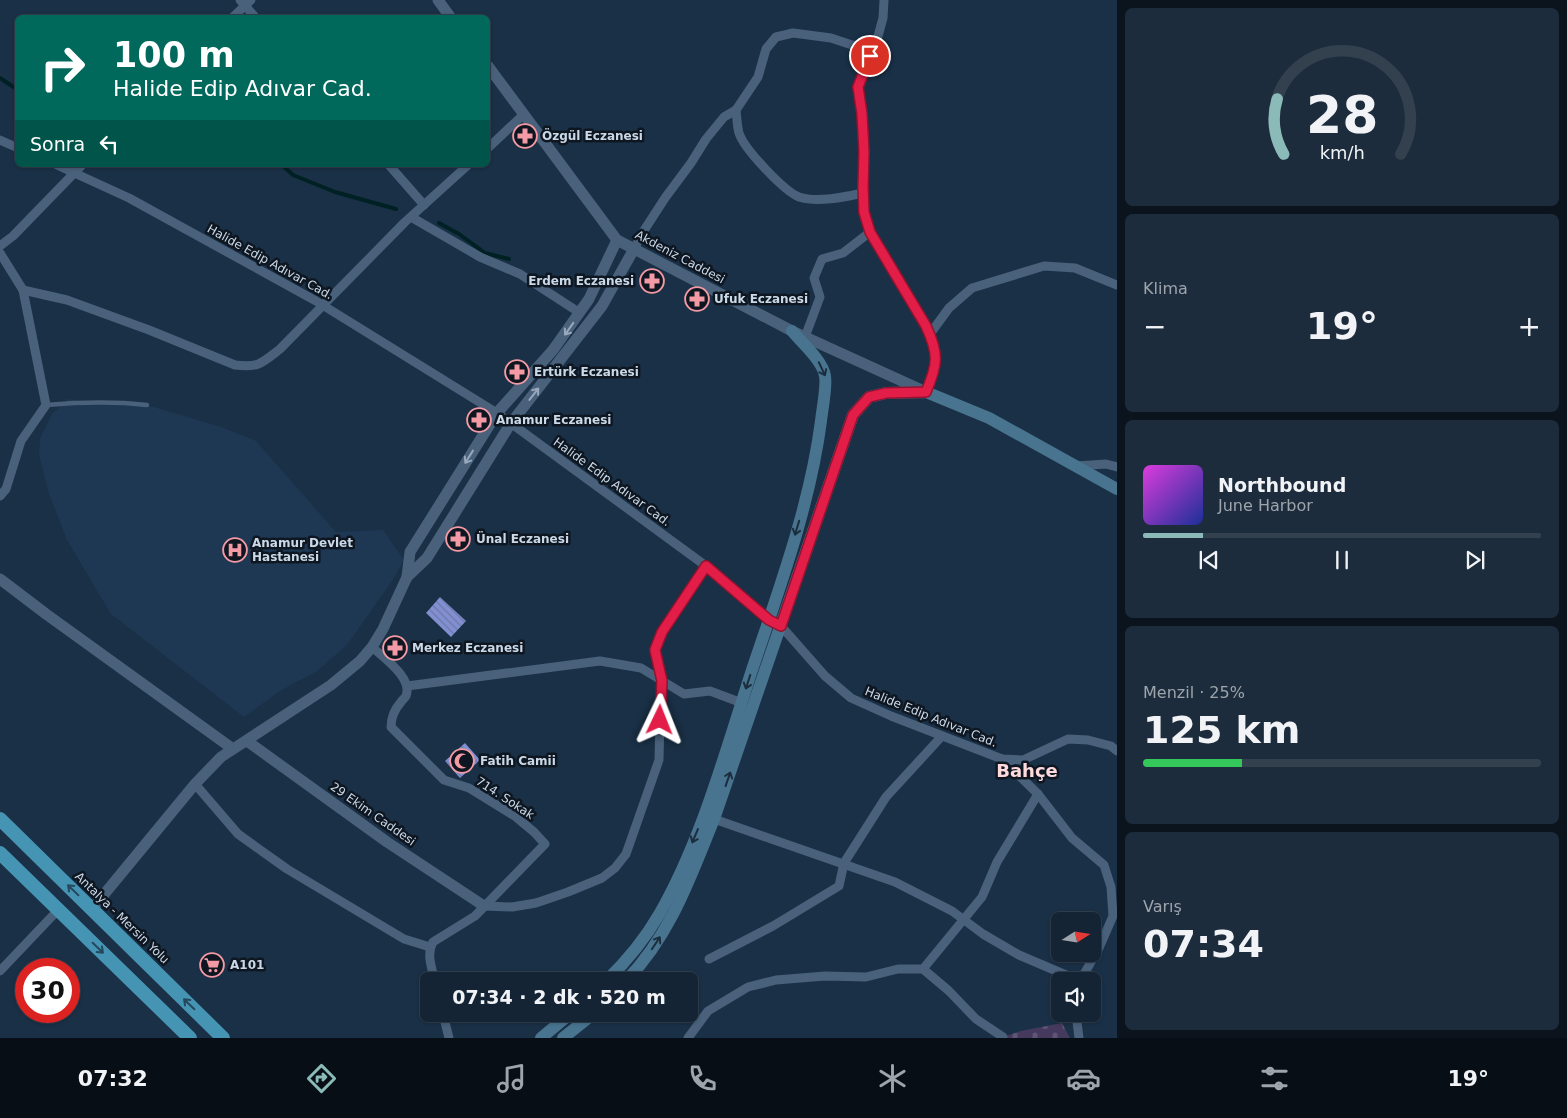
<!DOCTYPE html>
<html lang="tr">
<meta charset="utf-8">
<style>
:root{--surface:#142434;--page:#1d2c3c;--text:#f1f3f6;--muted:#9da4ac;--line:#33414f;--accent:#8bbbb9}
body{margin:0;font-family:"DejaVu Sans",sans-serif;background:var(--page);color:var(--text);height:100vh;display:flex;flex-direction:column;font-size:19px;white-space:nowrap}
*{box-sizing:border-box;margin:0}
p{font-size:16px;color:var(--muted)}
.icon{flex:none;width:28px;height:28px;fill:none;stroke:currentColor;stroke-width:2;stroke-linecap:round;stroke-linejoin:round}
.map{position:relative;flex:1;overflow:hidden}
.sheet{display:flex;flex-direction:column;gap:8px;padding:8px;background:#0b141d;width:450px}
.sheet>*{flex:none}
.hud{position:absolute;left:15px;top:15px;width:475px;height:152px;border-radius:8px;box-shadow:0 1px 4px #0004,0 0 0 1px var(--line);background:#00695c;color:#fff;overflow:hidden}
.needle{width:32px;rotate:78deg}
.fabs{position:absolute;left:1051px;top:912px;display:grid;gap:10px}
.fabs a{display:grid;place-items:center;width:50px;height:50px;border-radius:8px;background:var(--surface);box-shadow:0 1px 4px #0004,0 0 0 1px var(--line);font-size:25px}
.speed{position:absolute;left:15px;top:958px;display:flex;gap:10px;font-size:25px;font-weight:700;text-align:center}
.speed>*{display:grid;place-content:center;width:65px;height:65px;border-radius:50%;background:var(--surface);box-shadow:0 1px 4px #0004,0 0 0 1px var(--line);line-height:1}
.speed .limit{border:8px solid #d22;background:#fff;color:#111}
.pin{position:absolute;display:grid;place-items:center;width:42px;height:42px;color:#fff;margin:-21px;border:2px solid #fff;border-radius:50%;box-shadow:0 1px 5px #0007}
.me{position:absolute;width:55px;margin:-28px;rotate:2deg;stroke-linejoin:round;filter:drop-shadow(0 0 4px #0008)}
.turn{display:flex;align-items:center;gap:18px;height:105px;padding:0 15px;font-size:22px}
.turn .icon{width:65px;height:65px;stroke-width:2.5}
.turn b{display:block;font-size:35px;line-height:42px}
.then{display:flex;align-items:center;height:48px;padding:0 15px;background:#0003;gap:10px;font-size:19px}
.big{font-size:38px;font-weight:600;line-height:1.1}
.sheet .tile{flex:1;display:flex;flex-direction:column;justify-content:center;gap:8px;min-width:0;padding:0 18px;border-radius:8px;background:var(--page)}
.sheet .dial{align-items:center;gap:0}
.dial svg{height:130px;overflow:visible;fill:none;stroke:var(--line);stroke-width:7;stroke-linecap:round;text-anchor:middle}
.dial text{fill:var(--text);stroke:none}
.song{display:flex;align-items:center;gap:15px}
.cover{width:60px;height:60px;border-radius:8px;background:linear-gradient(135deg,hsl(300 70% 55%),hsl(230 70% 35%))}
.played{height:5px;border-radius:2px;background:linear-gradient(90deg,var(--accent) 15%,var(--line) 15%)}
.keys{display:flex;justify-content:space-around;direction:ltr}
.heat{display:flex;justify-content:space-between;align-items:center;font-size:28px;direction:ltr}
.charge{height:8px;border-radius:4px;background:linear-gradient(90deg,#34c759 25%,var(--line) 0)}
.trip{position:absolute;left:420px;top:972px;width:278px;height:50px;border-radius:8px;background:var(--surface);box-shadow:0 1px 4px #0004,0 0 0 1px var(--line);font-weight:600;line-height:50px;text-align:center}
.dock{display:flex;height:80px;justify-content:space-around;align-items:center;background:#080e15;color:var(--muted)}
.dock .icon{width:35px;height:35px}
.dock .selected{color:var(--accent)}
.dock b{font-size:22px;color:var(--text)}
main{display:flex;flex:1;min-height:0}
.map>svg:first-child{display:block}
</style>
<main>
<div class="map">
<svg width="1117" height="1038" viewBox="0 0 1117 1038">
<defs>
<pattern id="cemetery-stones" width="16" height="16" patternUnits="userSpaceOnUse" patternTransform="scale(1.25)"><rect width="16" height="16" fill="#45395d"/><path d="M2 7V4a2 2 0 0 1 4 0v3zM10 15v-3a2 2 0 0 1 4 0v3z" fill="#5e5574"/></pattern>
<pattern id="building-back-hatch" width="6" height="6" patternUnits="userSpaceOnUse" patternTransform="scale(1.25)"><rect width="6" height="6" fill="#8290d2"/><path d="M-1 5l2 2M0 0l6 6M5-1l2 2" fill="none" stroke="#6d78a8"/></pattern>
</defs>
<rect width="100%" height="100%" fill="#1a3046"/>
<polygon fill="#1e3854" points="68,399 83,402 147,405 221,427 256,441 336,532 383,530 404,560 392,581 347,645 317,671 280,691 244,717 111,614 67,540 49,494 39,455 40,439 52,414"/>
<polygon fill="url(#cemetery-stones)" points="1062,1023 1070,1038 999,1038 1021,1031"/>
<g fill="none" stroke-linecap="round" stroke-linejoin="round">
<g stroke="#002124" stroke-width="4">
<polyline points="0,78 18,90"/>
<polyline points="282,165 293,175 335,192 396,209"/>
<polyline points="439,223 459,234 485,253 509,259"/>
</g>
</g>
<g fill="url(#building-back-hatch)">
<polygon points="440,597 466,621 451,637 426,613"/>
<polygon points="465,743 480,760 460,778 445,761"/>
</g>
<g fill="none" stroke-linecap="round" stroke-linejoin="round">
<path stroke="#49617b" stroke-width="4.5" d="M46,405C81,402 112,401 147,405"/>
<g stroke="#49617b" stroke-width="9">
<polyline points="240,0 256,18"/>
<path d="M884,0L883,18L877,40L864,67L858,87L862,114L865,152L863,187L864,212L870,232L927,327C939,354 938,365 926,392"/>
<polyline points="232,18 251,0"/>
<path d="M736,110C737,118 737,126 739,133C744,149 784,191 799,197C817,203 845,197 863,193"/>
<polyline points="0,140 18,148"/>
<polyline points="488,148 523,115"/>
<polyline points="57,165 129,198 316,301 497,413 706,566 769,620 781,626 825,676 851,698 891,716 1002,759 1023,760 1068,739 1088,740 1111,746 1117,751"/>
<polyline points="389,165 424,205"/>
<polyline points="411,217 480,257 520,274 580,313"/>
<polyline points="0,246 13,236 82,165"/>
<polyline points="634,249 643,232 665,198 691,163 706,139 724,117 736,110 758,77 766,49 776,37 793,33 831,38 852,45 875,46"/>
<path d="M0,253L23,290L67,300L149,330L235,365C259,368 262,363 280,349L405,222L468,165"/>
<polyline points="930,334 949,308 972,288 1044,266 1075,268 1117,285"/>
<polyline points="805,337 820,297 814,278 822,259 843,253 870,232"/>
<polyline points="1076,466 1106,464 1117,467"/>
<polyline points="0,496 6,489 21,441 46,405 23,290"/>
<path d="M372,647C384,658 413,678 406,696C405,698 402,700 401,702C394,710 391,717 391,727L444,780L469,788L516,817L534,832L545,844L475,916L433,942C426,954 432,969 435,981"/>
<polyline points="407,686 600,661 641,668 684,694 710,691 742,703"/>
<polyline points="1002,759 1038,794 1072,838 1104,865 1111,887 1113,916 1099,948 1080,981"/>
<polyline points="195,784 238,834 287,869 404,939 430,947"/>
<polyline points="714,819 895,882 952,911 983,934 1019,955 1080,981"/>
<polyline points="484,906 512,907 536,903 568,892 602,878 615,868 626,854 659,760 661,681 655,649 662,632 706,566"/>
<polyline points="709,959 773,926 839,886 844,863 886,797 942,736"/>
<polyline points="923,969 982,897 997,862 1038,794"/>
<polyline points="0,971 58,910"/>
<polyline points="443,1014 449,1038"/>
<polyline points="1076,1014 1079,1038"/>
<polyline points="688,1038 708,1011 748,987 776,980 825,976 866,977 898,969 923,969 949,991 976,1019 1003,1037"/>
</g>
<g stroke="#49617b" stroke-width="11">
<polyline points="438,0 451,18"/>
<polyline points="488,66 617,240 792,331 926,392"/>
<polyline points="407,577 427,558 511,423 602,306 634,249"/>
<polyline points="0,579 46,614 233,749"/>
<polyline points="247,741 387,842 484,906"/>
<polyline points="92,909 195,784 221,757 331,685 360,661 372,647 383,629 407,577 410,552 497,413 553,350 589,299 617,240"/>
</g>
<g stroke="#487490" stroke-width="12">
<path d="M606,981C627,961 645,939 660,913C702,839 725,753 751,673C778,592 810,506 821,421C822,410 827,387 825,376C823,361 802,343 792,331"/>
<path d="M626,981C671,934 690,878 714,819L853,415L869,397L886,393L926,392L989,418L1117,489"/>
<polyline points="541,1038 570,1014"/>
<polyline points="563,1038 593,1014"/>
</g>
<g stroke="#4694b4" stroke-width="14">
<polyline points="0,819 223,1038"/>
<polyline points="0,853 190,1038"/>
</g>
</g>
<defs><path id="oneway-shaft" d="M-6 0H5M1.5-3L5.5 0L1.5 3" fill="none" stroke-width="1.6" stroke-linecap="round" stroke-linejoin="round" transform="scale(1.25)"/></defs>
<g stroke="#97a8bc">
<use href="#oneway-shaft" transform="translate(569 329) rotate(125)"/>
<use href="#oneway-shaft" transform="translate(534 394) rotate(-52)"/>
<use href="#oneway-shaft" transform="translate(469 457) rotate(122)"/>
</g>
<g stroke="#1c2e3d">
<use href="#oneway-shaft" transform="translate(822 369) rotate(65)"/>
<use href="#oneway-shaft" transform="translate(797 528) rotate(107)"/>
<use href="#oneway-shaft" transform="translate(748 682) rotate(108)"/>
<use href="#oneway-shaft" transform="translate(728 779) rotate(-71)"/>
<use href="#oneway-shaft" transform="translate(695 836) rotate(113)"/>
<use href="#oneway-shaft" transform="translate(656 943) rotate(-56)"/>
</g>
<g stroke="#24495c">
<use href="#oneway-shaft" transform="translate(73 890) rotate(-136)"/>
<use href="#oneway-shaft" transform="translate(98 948) rotate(44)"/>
<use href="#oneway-shaft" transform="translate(189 1004) rotate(-136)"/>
</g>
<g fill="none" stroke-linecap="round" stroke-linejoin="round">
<g stroke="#92132f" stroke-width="12">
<path id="route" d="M660,720L662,681L655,650L662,632L706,566L769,620L781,626L853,415L869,397L886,393L926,392C938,364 939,354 926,326L870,232L864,212L863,187L864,152L862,114L858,87L870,56"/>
</g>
<use href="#route" stroke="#e11d48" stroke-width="9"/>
</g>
<defs>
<g id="pharmacy-ring" transform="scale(1.25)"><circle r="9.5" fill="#0e1721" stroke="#f49aa5" stroke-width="1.5"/><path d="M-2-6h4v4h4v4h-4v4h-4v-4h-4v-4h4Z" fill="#f49aa5"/></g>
<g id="hospital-ring" transform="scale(1.25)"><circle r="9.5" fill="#0e1721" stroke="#f49aa5" stroke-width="1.5"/><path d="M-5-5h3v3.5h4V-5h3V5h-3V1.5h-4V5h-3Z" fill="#f49aa5"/></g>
<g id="mosque-ring" transform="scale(1.25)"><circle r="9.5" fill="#0e1721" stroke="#f49aa5" stroke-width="1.5"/><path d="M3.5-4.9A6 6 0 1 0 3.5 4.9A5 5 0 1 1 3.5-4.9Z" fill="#f49aa5"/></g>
<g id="supermarket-ring" transform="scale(1.25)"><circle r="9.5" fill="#0e1721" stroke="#f49aa5" stroke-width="1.5"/><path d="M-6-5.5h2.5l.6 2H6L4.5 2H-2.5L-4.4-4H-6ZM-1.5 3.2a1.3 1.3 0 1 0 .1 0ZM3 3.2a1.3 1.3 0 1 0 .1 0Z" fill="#f49aa5"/></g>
</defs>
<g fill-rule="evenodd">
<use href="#pharmacy-ring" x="525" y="136"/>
<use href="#pharmacy-ring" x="652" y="281"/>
<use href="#pharmacy-ring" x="697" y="299"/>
<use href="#pharmacy-ring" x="517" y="372"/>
<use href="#pharmacy-ring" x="479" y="420"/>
<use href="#pharmacy-ring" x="458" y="539"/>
<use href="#hospital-ring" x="235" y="550"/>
<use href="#pharmacy-ring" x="395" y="648"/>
<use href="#mosque-ring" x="462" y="761"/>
<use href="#supermarket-ring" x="212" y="965"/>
</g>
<g text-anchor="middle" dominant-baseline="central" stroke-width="5" stroke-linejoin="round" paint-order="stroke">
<g font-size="12" font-weight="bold" fill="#cbd8e7" stroke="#0e1721" text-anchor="start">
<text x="542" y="136">Özgül Eczanesi</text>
<text x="634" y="281" text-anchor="end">Erdem Eczanesi</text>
<text x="714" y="299">Ufuk Eczanesi</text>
<text x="534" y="372">Ertürk Eczanesi</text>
<text x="496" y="420">Anamur Eczanesi</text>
<text x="476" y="539">Ünal Eczanesi</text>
<text x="252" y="543">Anamur Devlet<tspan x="252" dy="14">Hastanesi</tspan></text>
<text x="412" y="648">Merkez Eczanesi</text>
<text x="480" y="761">Fatih Camii</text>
<text x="230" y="965">A101</text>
</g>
<g font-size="12" fill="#cbd8e7" stroke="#0e1721">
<text transform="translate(680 257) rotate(28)">Akdeniz Caddesi</text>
<text transform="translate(270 262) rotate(29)">Halide Edip Adıvar Cad.</text>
<text transform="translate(612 482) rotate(36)">Halide Edip Adıvar Cad.</text>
<text transform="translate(931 717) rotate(22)">Halide Edip Adıvar Cad.</text>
<text transform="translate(505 798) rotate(33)">714. Sokak</text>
<text transform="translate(373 814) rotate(35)">29 Ekim Caddesi</text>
<text transform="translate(122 918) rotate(44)">Antalya - Mersin Yolu</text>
</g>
<g font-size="18" font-weight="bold" fill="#fedadd" stroke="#0e1721">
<text x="1027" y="770">Bahçe</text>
</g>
</g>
</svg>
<div class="fabs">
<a><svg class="needle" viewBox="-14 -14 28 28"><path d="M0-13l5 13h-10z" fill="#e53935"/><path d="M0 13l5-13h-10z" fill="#9da4ac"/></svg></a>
<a><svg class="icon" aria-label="sound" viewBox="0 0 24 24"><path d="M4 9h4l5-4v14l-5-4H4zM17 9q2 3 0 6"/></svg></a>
</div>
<div class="speed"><div class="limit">30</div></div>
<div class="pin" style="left:870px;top:56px;background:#d93025"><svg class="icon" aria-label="arrive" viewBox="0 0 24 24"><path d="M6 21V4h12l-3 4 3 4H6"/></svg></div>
<svg class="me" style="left:660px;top:720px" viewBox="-20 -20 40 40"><path d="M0-17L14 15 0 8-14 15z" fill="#e11d48" stroke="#fff" stroke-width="4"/></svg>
<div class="trip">07:34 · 2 dk · 520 m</div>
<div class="hud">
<div class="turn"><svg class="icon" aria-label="right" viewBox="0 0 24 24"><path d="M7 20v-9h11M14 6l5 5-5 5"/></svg><div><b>100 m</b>Halide Edip Adıvar Cad.</div></div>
<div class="then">Sonra<svg class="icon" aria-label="left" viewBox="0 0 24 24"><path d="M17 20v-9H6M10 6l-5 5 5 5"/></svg></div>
</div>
</div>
<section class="sheet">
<div class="tile dial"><svg viewBox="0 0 100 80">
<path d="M14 69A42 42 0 1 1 86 69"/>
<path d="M14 69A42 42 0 0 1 10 35" stroke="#8bbbb9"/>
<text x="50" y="56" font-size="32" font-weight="700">28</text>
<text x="50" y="72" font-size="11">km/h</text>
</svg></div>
<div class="tile"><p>Klima</p>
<div class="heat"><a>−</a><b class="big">19°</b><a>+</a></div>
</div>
<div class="tile">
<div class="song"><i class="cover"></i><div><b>Northbound</b><p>June Harbor</p></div></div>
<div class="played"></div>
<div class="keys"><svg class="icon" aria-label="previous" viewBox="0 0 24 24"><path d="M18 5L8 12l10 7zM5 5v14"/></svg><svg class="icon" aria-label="pause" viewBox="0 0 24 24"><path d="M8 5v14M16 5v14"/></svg><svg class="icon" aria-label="next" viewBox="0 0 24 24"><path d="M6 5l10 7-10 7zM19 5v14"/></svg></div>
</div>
<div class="tile"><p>Menzil · 25%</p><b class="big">125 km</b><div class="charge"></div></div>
<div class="tile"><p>Varış</p><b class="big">07:34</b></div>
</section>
</main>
<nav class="dock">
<b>07:32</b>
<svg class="icon selected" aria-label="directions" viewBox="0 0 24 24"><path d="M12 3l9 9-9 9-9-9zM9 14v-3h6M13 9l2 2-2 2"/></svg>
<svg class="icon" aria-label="music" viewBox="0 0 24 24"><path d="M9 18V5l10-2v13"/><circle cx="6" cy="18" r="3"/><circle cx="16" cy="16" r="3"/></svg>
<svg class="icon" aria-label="phone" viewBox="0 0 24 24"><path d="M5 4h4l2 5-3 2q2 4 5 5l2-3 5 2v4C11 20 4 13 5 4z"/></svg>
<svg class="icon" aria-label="climate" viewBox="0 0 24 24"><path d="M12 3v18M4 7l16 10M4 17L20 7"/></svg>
<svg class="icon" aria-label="car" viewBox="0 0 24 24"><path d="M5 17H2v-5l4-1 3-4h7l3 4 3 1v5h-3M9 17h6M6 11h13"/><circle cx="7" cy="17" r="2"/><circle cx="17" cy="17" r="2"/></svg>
<svg class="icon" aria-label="filters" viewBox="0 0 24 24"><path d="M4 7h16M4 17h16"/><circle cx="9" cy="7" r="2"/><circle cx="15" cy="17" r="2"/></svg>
<b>19°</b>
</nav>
